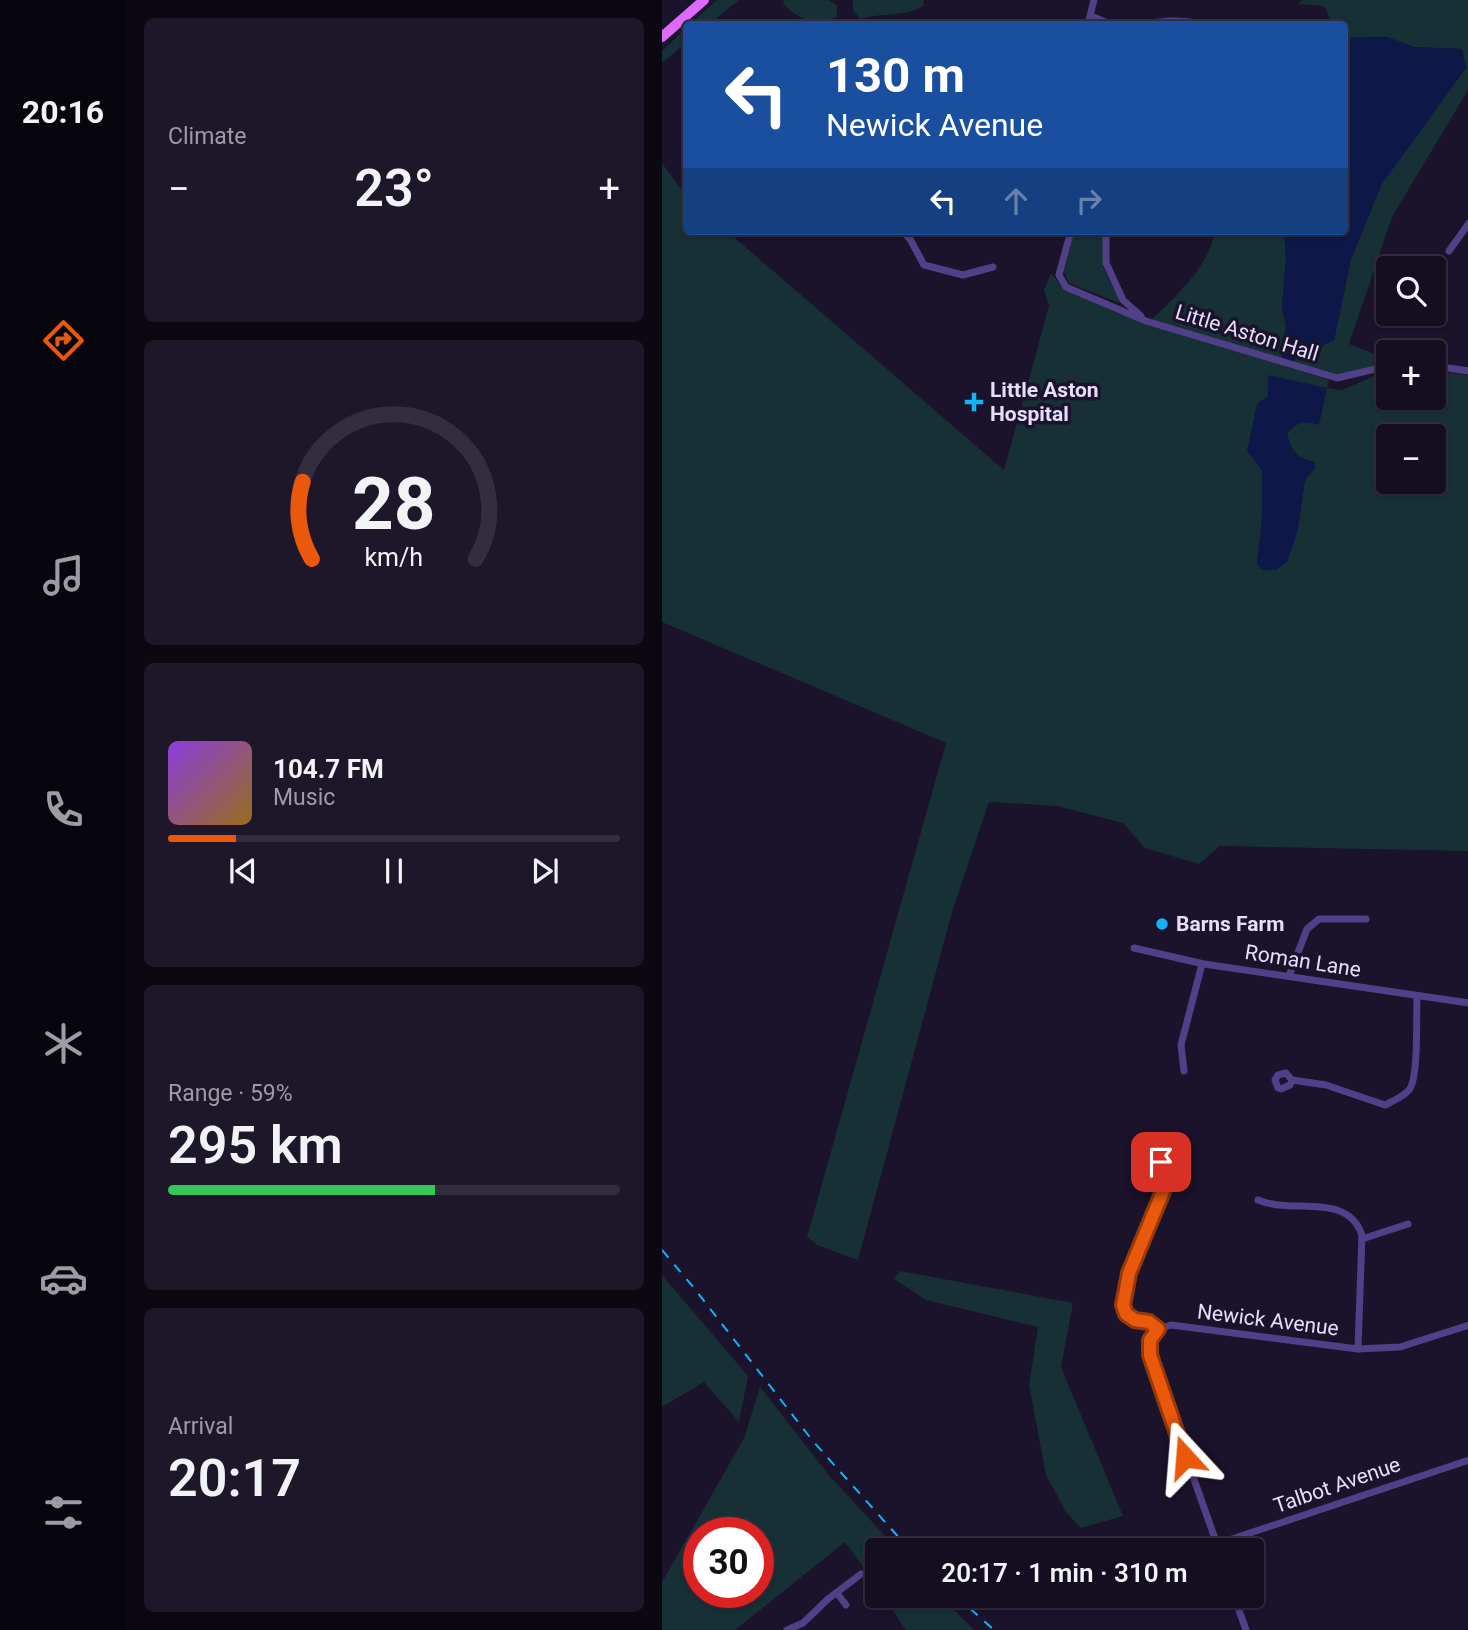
<!DOCTYPE html>
<meta charset="utf-8">
<style>
:root{--surface:#140e20;--page:#1d1729;--text:#f1f3f6;--muted:#9d9ca5;--line:#332e3e;--accent:#ea580c}
body{margin:0;font-family:Roboto,sans-serif;background:var(--page);color:var(--text);height:100vh;display:flex;flex-direction:column;font-size:26px;white-space:nowrap}
*{box-sizing:border-box;margin:0}
p{font-size:23px;color:var(--muted)}
.icon{flex:none;width:38px;height:38px;fill:none;stroke:currentColor;stroke-width:2;stroke-linecap:round;stroke-linejoin:round}
.map{position:relative;flex:1;overflow:hidden}
.side{display:flex;flex-direction:column;gap:18px;padding:18px;background:#0b0812;width:536px}
.side>*{flex:none}
.hud{position:absolute;left:21px;top:21px;width:665px;height:214px;border-radius:7px;box-shadow:0 2px 5px #0004,0 0 0 2px var(--line);background:#1a4fa0;color:#fff;overflow:hidden}
.tools{position:absolute;left:714px;top:256px;display:grid;gap:14px}
.tools a{display:grid;place-items:center;width:70px;height:70px;border-radius:7px;background:var(--surface);box-shadow:0 2px 5px #0004,0 0 0 2px var(--line);font-size:35px}
.speed{position:absolute;left:21px;top:1517px;display:flex;gap:14px;font-size:35px;font-weight:700;text-align:center}
.speed>*{display:grid;place-content:center;width:91px;height:91px;border-radius:50%;background:var(--surface);box-shadow:0 2px 5px #0004,0 0 0 2px var(--line);line-height:1}
.speed .limit{border:10px solid #d22;background:#fff;color:#111}
.pin{position:absolute;display:grid;place-items:center;width:60px;height:60px;color:#fff;margin:-30px;border-radius:14px;box-shadow:0 4px 10px #0006}
.me{position:absolute;width:77px;margin:-38px;rotate:341deg;stroke-linejoin:round;filter:drop-shadow(0 0 5px #0008)}
.turn{display:flex;align-items:center;gap:24px;height:147px;padding:0 28px;font-size:32px}
.turn .icon{width:91px;height:91px;stroke-width:2.5}
.turn b{display:block;font-size:49px;line-height:60px}
.lanes{display:flex;align-items:center;height:66px;padding:0 28px;background:#0003;justify-content:center;gap:35px;direction:ltr}
.lanes .off{opacity:.35}
.big{font-size:52px;font-weight:600;line-height:1.1}
.side .widget{flex:1;display:flex;flex-direction:column;justify-content:center;gap:10px;min-width:0;padding:0 24px;border-radius:10px;background:var(--page)}
.side .dial{align-items:center;gap:0}
.dial svg{height:182px;overflow:visible;fill:none;stroke:var(--line);stroke-width:7;stroke-linecap:round;text-anchor:middle}
.dial text{fill:var(--text);stroke:none}
.song{display:flex;align-items:center;gap:21px}
.cover{width:84px;height:84px;border-radius:10px;background:linear-gradient(135deg,hsl(270 70% 55%),hsl(40 70% 35%))}
.played{height:7px;border-radius:4px;background:linear-gradient(90deg,var(--accent) 15%,var(--line) 15%)}
.keys{display:flex;justify-content:space-around;direction:ltr}
.heat{display:flex;justify-content:space-between;align-items:center;font-size:38px;direction:ltr}
.charge{height:10px;border-radius:5px;background:linear-gradient(90deg,#34c759 59%,var(--line) 0)}
.trip{position:absolute;left:203px;top:1538px;width:399px;height:70px;border-radius:7px;background:var(--surface);box-shadow:0 2px 5px #0004,0 0 0 2px var(--line);font-weight:600;line-height:70px;text-align:center}
main{display:flex;flex:1;min-height:0}
.tabs{display:flex;flex-direction:column;width:126px;justify-content:space-around;align-items:center;background:#08060d;color:var(--muted)}
.tabs .icon{width:49px;height:49px}
.tabs .selected{color:var(--accent)}
.tabs b{font-size:32px;color:var(--text)}
.map>svg:first-child{display:block}
</style>
<main>
<nav class="tabs">
<b>20:16</b>
<svg class="icon selected" aria-label="directions" viewBox="0 0 24 24"><path d="M12 3l9 9-9 9-9-9zM9 14v-3h6M13 9l2 2-2 2"/></svg>
<svg class="icon" aria-label="music" viewBox="0 0 24 24"><path d="M9 18V5l10-2v13"/><circle cx="6" cy="18" r="3"/><circle cx="16" cy="16" r="3"/></svg>
<svg class="icon" aria-label="phone" viewBox="0 0 24 24"><path d="M5 4h4l2 5-3 2q2 4 5 5l2-3 5 2v4C11 20 4 13 5 4z"/></svg>
<svg class="icon" aria-label="climate" viewBox="0 0 24 24"><path d="M12 3v18M4 7l16 10M4 17L20 7"/></svg>
<svg class="icon" aria-label="car" viewBox="0 0 24 24"><path d="M5 17H2v-5l4-1 3-4h7l3 4 3 1v5h-3M9 17h6M6 11h13"/><circle cx="7" cy="17" r="2"/><circle cx="17" cy="17" r="2"/></svg>
<svg class="icon" aria-label="filters" viewBox="0 0 24 24"><path d="M4 7h16M4 17h16"/><circle cx="9" cy="7" r="2"/><circle cx="15" cy="17" r="2"/></svg>
</nav>
<section class="side">
<div class="widget"><p>Climate</p>
<div class="heat"><a>−</a><b class="big">23°</b><a>+</a></div>
</div>
<div class="widget dial"><svg viewBox="0 0 100 80">
<path d="M14 69A42 42 0 1 1 86 69"/>
<path d="M14 69A42 42 0 0 1 10 35" stroke="#ea580c"/>
<text x="50" y="56" font-size="32" font-weight="700">28</text>
<text x="50" y="72" font-size="11">km/h</text>
</svg></div>
<div class="widget">
<div class="song"><i class="cover"></i><div><b>104.7 FM</b><p>Music</p></div></div>
<div class="played"></div>
<div class="keys"><svg class="icon" aria-label="previous" viewBox="0 0 24 24"><path d="M18 5L8 12l10 7zM5 5v14"/></svg><svg class="icon" aria-label="pause" viewBox="0 0 24 24"><path d="M8 5v14M16 5v14"/></svg><svg class="icon" aria-label="next" viewBox="0 0 24 24"><path d="M6 5l10 7-10 7zM19 5v14"/></svg></div>
</div>
<div class="widget"><p>Range · 59%</p><b class="big">295 km</b><div class="charge"></div></div>
<div class="widget"><p>Arrival</p><b class="big">20:17</b></div>
</section>
<div class="map">
<svg width="807" height="1630" viewBox="0 0 807 1630">
<rect width="100%" height="100%" fill="#1b122b"/>
<g fill="#163035" fill-rule="evenodd">
<polygon points="55,0 77,0 47,24 28,24"/>
<path d="M122,0H166L175,5V17C155,25 135,21 121,3Z"/>
<path d="M191,0H262L261,6C242,18 220,12 199,19L191,11Z"/>
<polygon points="640,0 806,0 806,90 730,217 687,344 726,359 726,362 676,375 629,363 643,348 672,340 689,259 720,183 804,68 800,49 752,47 725,37 683,38 682,24 671,24 662,6 636,4"/>
<polygon points="24,28 24,43 0,63 0,51"/>
<path d="M0,163L24,196V231H65L342,470L387,306L382,290L389,273L401,288L454,312L667,380L665,388L680,390L726,370V397H772V371L806,375V851L558,846L537,864L483,848L461,823L395,806L327,802L291,909L196,1260L155,1245L145,1237L284,743L0,622ZM606,396L646,422L634,424L625,433C629,451 634,458 653,462L643,480L635,533L595,564C599,533 602,502 600,470C598,446 592,429 595,404ZM726,436H772V481H726Z"/>
<polygon points="413,231 441,231 441,267 458,301 457,303 407,283 402,272"/>
<path d="M553,231H622L624,257L620,308L624,326L620,361L489,320C516,294 545,269 553,231Z"/>
<polygon points="238,1271 411,1303 399,1367 461,1516 419,1528 404,1512 384,1475 367,1385 376,1327 264,1300 232,1279"/>
<polygon points="0,1275 86,1376 77,1422 42,1382 0,1407"/>
<path d="M98,1387L166,1474L236,1550H215V1587L183,1542L73,1630H0V1582L82,1438ZM37,1533H96V1592H37Z"/>
<polygon points="221,1596 278,1596 312,1630 244,1630"/>
</g>
<g fill="#0e1848">
<polygon points="725,37 752,47 800,49 804,68 720,184 689,259 672,340 652,350 643,349 629,363 620,361 624,326 620,308 624,257 622,231 682,231 683,38"/>
<path d="M606,375L665,388L657,425C643,421 635,422 625,433C629,451 634,458 653,462V468L643,480L635,533L625,562L614,570H600L595,564L600,522V470L585,451L595,404L606,396Z"/>
</g>
<g fill="none" stroke-linecap="round" stroke-linejoin="round">
<g stroke="#504087" stroke-width="7">
<polyline points="429,16 448,24"/>
<polyline points="426,24 432,0"/>
<path d="M481,24C502,21 519,19 539,24"/>
<polyline points="240,231 248,239 262,265 301,275 331,267"/>
<polyline points="409,231 397,275 404,287 484,321 675,378 726,366"/>
<polyline points="444,231 444,263 461,300 479,316"/>
<polyline points="787,251 807,223"/>
<polyline points="772,366 807,371"/>
<polyline points="472,948 542,964 807,1003"/>
<polyline points="627,976 645,929 657,919 704,919"/>
<polyline points="522,1071 519,1045 540,964"/>
<path d="M630,1080L628,1085L619,1089L616,1088L613,1080L616,1075L624,1073L630,1080L664,1085L723,1105C731,1101 741,1097 747,1090C757,1078 754,1015 755,996"/>
<path d="M596,1200C630,1215 685,1191 700,1235L696,1349"/>
<polyline points="700,1239 746,1224"/>
<polyline points="497,1329 509,1325 696,1349 738,1347 807,1325"/>
<polyline points="497,1329 488,1340 488,1355 557,1550"/>
<polyline points="497,1329 487,1322 473,1319 464,1314 461,1305 467,1273 502,1189 499,1162"/>
<polyline points="555,1544 807,1460"/>
<polyline points="175,1593 184,1605"/>
<polyline points="572,1596 584,1630"/>
<polyline points="125,1630 141,1623 166,1599 199,1574"/>
</g>
<polyline stroke="#dd6af8" stroke-width="10" points="0,37 42,0"/>
<g stroke="#13b4f5" stroke-width="2" stroke-dasharray="10 9" stroke-linecap="butt">
<polyline points="0,1250 32,1288 150,1440 248,1550"/>
<polyline points="294,1596 332,1630"/>
</g>
</g>
<g fill="none" stroke-linecap="round" stroke-linejoin="round">
<g stroke="#983908" stroke-width="18">
<polyline id="route" points="499,1162 502,1189 467,1273 461,1305 464,1314 473,1320 487,1322 496,1329 488,1340 488,1355 523,1457"/>
</g>
<use href="#route" stroke="#ea580c" stroke-width="12"/>
</g>
<g fill="#13b4f5" stroke="#1b122b" stroke-width="2.5">
<path d="M308.5 391.5h7v7h7v7h-7v7h-7v-7h-7v-7h7z"/>
<circle cx="500" cy="924" r="7"/>
</g>
<g text-anchor="middle" dominant-baseline="central" stroke-width="7" stroke-linejoin="round" paint-order="stroke">
<g font-size="21" fill="#e7defe" stroke="#1b122b">
<text transform="translate(585 333) rotate(17)">Little Aston Hall</text>
<text transform="translate(641 961) rotate(9)">Roman Lane</text>
<text transform="translate(606 1320) rotate(7)">Newick Avenue</text>
<text transform="translate(675 1485) rotate(-19)">Talbot Avenue</text>
</g>
<g font-size="21" font-weight="bold" fill="#e7defe" stroke="#1b122b" text-anchor="start">
<text x="328" y="390">Little Aston<tspan x="328" dy="24">Hospital</tspan></text>
<text x="514" y="924">Barns Farm</text>
</g>
</g>
</svg>
<div class="tools">
<a><svg class="icon" aria-label="search" viewBox="0 0 24 24"><circle cx="10" cy="10" r="6"/><path d="M15 15l6 6"/></svg></a>
<a>+</a>
<a>−</a>
</div>
<div class="speed"><div class="limit">30</div></div>
<div class="pin" style="left:499px;top:1162px;background:#d93025"><svg class="icon" aria-label="arrive" viewBox="0 0 24 24"><path d="M6 21V4h12l-3 4 3 4H6"/></svg></div>
<svg class="me" style="left:523px;top:1457px" viewBox="-20 -20 40 40"><path d="M0-17L14 15 0 8-14 15z" fill="#ea580c" stroke="#fff" stroke-width="4"/></svg>
<div class="trip">20:17 · 1 min · 310 m</div>
<div class="hud">
<div class="turn"><svg class="icon" aria-label="left" viewBox="0 0 24 24"><path d="M17 20v-9H6M10 6l-5 5 5 5"/></svg><div><b>130 m</b>Newick Avenue</div></div>
<div class="lanes"><svg class="icon" aria-label="left" viewBox="0 0 24 24"><path d="M17 20v-9H6M10 6l-5 5 5 5"/></svg><svg class="icon off" aria-label="ahead" viewBox="0 0 24 24"><path d="M12 20V5M6 11l6-6 6 6"/></svg><svg class="icon off" aria-label="right" viewBox="0 0 24 24"><path d="M7 20v-9h11M14 6l5 5-5 5"/></svg></div>
</div>
</div>
</main>
